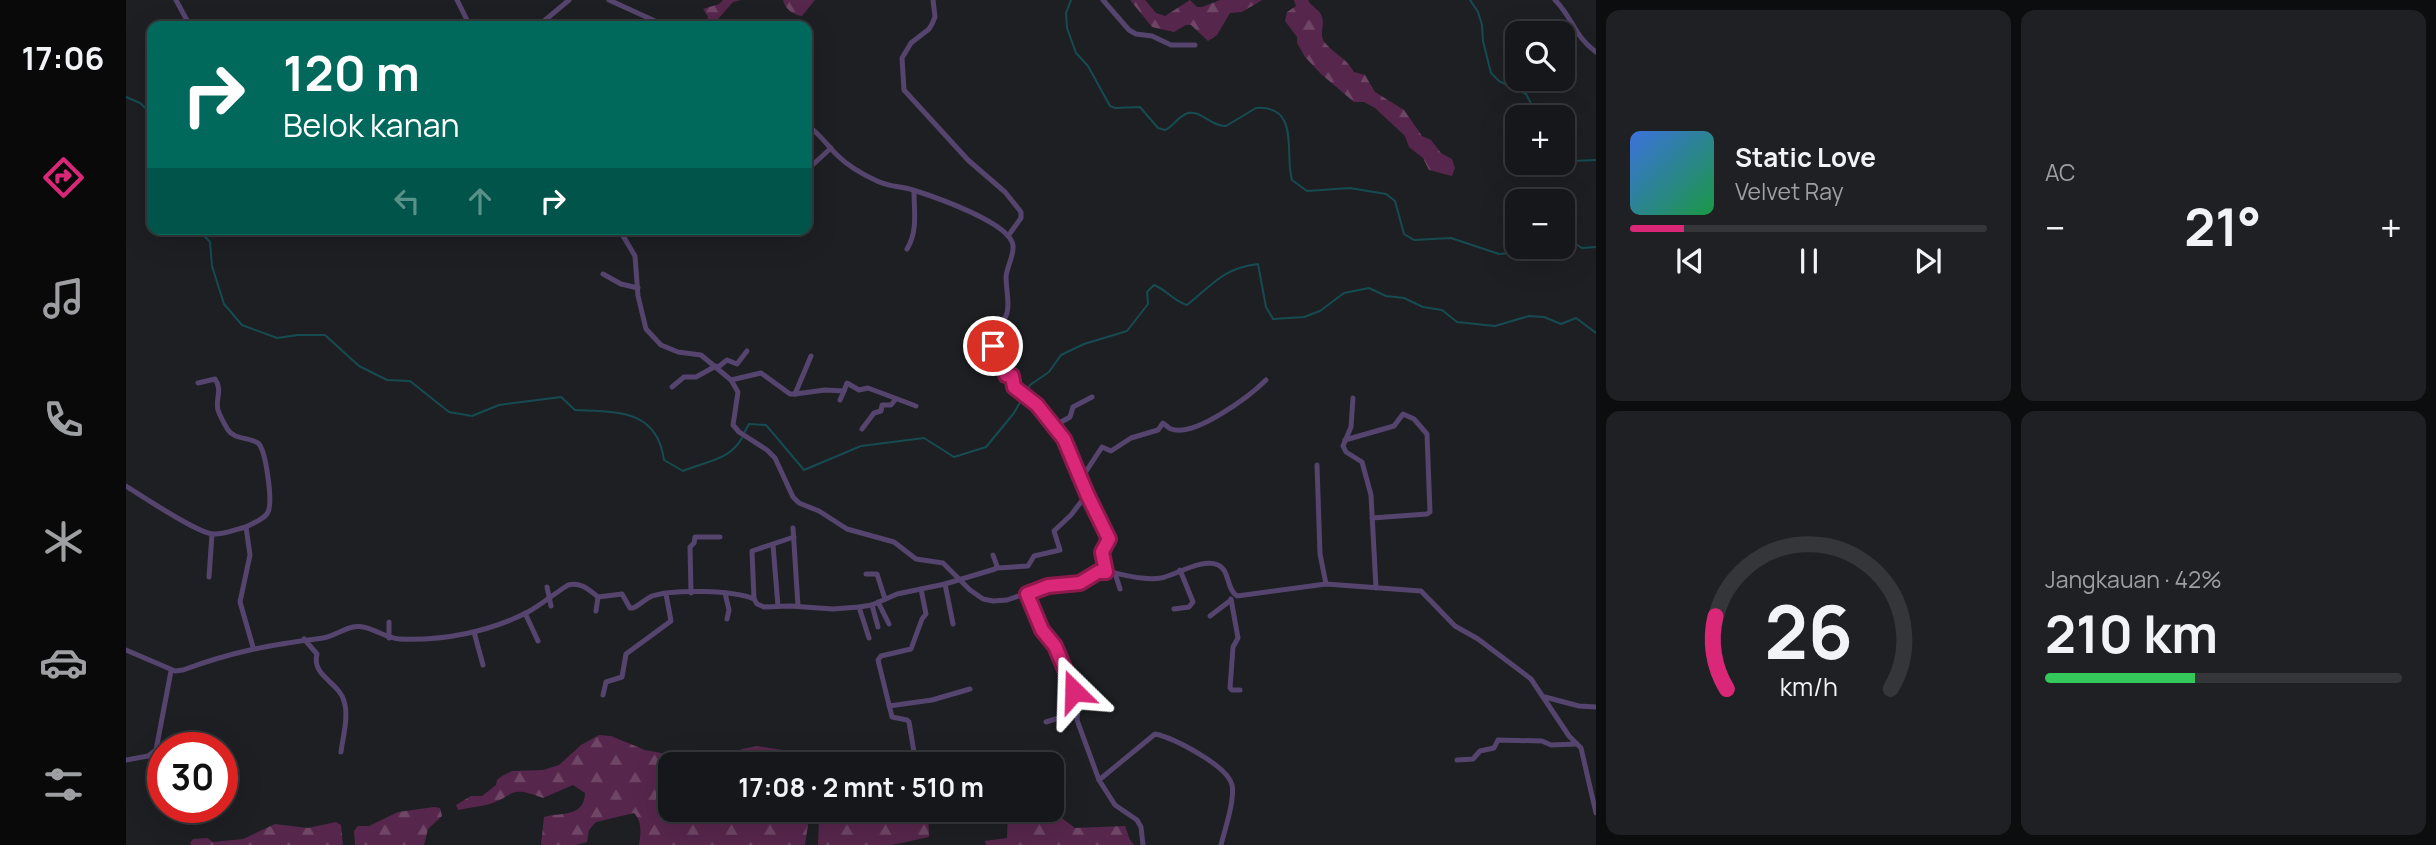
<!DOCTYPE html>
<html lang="id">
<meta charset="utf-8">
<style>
:root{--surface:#16171a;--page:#1f2023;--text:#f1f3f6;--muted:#9e9fa2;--line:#353639;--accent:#db2777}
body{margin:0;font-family:Manrope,sans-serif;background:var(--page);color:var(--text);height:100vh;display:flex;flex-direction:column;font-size:26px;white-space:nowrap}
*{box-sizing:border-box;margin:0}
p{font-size:23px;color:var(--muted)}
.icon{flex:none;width:38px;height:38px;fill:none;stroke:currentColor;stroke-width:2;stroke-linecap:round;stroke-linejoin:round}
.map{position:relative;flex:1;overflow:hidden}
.side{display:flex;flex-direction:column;gap:10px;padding:10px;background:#0c0d0e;width:840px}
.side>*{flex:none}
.hud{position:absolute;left:21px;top:21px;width:665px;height:214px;border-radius:14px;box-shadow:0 7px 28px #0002,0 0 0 2px var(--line);background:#00695c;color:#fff;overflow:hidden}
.controls{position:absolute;left:1379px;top:21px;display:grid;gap:14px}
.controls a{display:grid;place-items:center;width:70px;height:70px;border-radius:14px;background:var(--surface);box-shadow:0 7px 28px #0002,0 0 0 2px var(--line);font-size:35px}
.speed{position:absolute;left:21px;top:732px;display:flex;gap:14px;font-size:35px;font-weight:700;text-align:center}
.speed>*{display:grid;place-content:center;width:91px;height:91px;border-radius:50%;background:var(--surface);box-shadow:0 7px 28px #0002,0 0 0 2px var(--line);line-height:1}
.speed .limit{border:10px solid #d22;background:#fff;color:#111}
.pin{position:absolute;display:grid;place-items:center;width:60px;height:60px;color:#fff;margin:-30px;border:4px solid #fff;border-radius:50%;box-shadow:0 2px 7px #0007}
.me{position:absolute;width:77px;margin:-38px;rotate:338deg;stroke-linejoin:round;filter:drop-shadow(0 0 5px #0008)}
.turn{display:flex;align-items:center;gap:24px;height:147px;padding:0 21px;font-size:32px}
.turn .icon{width:91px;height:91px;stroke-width:2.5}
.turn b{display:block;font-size:49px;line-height:60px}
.lanes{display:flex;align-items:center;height:66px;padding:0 21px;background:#0003;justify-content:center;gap:35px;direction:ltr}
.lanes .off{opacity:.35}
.big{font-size:52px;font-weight:700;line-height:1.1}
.side .widget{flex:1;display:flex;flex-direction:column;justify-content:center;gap:10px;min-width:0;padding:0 24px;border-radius:14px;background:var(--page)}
.side .dial{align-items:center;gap:0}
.dial svg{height:182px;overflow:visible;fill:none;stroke:var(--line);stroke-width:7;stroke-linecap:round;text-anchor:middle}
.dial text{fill:var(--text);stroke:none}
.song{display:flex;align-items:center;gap:21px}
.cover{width:84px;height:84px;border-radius:10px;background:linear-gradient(135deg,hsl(220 70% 55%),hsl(140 70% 35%))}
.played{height:7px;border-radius:4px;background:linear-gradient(90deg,var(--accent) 15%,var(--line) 15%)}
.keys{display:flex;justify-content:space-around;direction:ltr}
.heat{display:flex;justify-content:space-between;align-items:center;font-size:38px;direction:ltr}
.charge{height:10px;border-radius:5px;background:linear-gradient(90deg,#34c759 42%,var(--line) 0)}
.side .tiles{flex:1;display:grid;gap:10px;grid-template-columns:repeat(2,1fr)}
.trip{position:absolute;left:532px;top:752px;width:406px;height:70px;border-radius:14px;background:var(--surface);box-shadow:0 7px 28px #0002,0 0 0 2px var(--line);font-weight:700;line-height:70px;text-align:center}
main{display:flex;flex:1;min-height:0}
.tabs{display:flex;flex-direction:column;width:126px;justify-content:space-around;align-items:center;background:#09090a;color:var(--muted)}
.tabs .icon{width:49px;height:49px}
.tabs .current{color:var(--accent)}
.tabs b{font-size:32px;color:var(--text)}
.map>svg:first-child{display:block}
</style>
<main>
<nav class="tabs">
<b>17:06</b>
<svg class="icon current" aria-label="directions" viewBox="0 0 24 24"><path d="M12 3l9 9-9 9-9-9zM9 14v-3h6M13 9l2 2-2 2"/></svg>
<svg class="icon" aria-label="music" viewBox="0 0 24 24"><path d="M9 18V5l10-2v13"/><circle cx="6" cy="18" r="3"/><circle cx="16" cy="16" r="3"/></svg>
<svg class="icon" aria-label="phone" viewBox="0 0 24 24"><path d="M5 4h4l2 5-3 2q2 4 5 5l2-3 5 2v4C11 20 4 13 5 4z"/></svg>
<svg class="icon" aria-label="climate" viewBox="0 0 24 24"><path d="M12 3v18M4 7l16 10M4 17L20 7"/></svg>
<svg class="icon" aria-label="car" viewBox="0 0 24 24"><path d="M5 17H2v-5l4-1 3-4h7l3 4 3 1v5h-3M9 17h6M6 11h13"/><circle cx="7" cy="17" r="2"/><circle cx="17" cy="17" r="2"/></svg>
<svg class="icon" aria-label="filters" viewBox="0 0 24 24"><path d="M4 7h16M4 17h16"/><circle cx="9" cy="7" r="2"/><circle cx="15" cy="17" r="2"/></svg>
</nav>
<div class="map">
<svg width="1470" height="845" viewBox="0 0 1470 845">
<defs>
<pattern id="forest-firs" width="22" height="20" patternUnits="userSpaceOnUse" patternTransform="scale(1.75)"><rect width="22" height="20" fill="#57264c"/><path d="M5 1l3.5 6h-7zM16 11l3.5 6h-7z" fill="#6f4666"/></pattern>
</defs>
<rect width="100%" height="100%" fill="#1d1f23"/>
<g fill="url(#forest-firs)">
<polygon points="597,0 615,0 607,2 586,26 580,26 582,17 577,9 593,4"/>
<path d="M657,0H689L676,16C667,15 659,9 657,0Z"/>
<polygon points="1004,0 1019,0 1030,13 1039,16 1064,0 1071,7 1076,7 1094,0 1136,0 1116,12 1104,13 1091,35 1082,41 1065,25 1060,25 1048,32 1026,27"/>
<path d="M1168,0H1182C1185,7 1194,9 1196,17C1199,27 1192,35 1200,44C1210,55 1221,59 1228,72L1239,75L1249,92L1278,110L1296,136L1305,140L1315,153L1326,159L1329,168L1326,176L1303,170L1297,158L1283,147L1279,136L1249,108L1238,102H1228L1195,74L1179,57L1171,43V37L1159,21L1161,12L1170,6Z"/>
<path d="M473,735L485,736L519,750L556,757L563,765H544V810H802L803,837L766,845H692L693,819L683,817L679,845H513C515,834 516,821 508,813L470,822L463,830L461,842L450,845H415L418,817C435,812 458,818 459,793L447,785L417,798C380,784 390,797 360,805C351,807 341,808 332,810L330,805L345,796H356L370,785L371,780L376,776L386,771L417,770L433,765L455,745Z"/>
<polygon points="632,746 669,752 688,752 720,761 757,759 763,760 768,765 588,765 616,749"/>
<polygon points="872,754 890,765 792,765 795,759 815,758 839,762 855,756"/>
<polygon points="308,807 314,808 316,816 302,829 298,845 229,845 228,831 232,826 243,826 272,812"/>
<polygon points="882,810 925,810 949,828 999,826 1004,840 1008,845 860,845 859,841 881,838"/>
<polygon points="210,822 215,825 217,845 65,845 64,843 67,839 81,838 87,842 117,839 149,824 182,828"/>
</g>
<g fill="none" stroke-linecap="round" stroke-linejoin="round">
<g stroke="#164c51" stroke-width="2">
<path d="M945,0L940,13L941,28L950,53L962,66L984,106L989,108L1014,107L1032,128L1039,130C1048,126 1052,116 1062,113C1075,110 1086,127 1100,126L1130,108C1175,105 1158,154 1166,180L1181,191L1224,188L1260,194L1269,201L1278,234L1288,240L1325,238L1373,254L1396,252L1406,247"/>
<polyline points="1344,0 1352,12 1356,25 1357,41 1365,73 1373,81 1400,94 1412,117"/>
<polyline points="0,97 14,103 26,114"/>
<polyline points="1437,157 1446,161 1470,160"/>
<path d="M72,229L84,242L86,266L98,304L116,325L151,338L172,335H199L233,366L261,380L284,381L323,412L346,416L373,405L435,397L449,410C489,412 531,408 538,460L557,471C580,461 603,461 616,438"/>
<polyline points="1437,236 1456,248 1470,247"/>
<path d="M618,433L623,424L640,425L678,470L735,446L798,438L828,457L860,447L888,413L904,385L923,372L935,355L958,344L1001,331L1022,304L1021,292L1028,285C1041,290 1047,301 1061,305C1088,284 1095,269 1132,264L1140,307L1147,319L1178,317L1194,311L1218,293L1243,288L1260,296L1278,298L1297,307L1316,310L1331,322L1369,326L1403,316L1418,317L1435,324L1450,318L1470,333"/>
</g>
<g stroke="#55446d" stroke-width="5">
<polyline points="50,0 64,26"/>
<polyline points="331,0 344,26"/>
<polyline points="483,0 540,26"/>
<polyline points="807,0 809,17 806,24 803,29 785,43 776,58 778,90 842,160 879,192 895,212 895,218 882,236"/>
<polyline points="977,0 1003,30 1010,34 1026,36 1045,45 1069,45"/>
<path d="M1429,0C1447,18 1448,36 1470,52"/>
<polyline points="412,26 443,0"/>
<path d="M681,125C693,133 701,145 711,155C722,166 738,175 751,181C763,187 774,186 787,190C806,196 886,223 887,246C888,256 881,266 880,277C880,289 885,308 879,318L864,326C864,346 877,357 880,375L886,376L888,387L911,405L938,439L961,494L982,537L983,541L976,552L980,572"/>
<polyline points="681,170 705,148"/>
<path d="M493,229L509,256L512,296L520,329L535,345L552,352L575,355L605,380L612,392L607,425L613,432L641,450L649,458L667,497L673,503L693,511L721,529L768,542L790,559L817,563L844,590L857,599L867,601L881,600L922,586L954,583L975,571C995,573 1015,581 1035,578C1050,575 1076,558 1092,565C1104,570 1100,589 1111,596L1200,584L1295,591L1329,626L1352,639L1405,679L1443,736L1455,748L1470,813"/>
<path d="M781,249C792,231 788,211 788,191"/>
<polyline points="477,274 495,284 512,288"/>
<polyline points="685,356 669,394 699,390 718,391 714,400"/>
<polyline points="591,368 601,360 611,364 621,351"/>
<polyline points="605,380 635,373 664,394 669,394"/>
<path d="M72,383L89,379C97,390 89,399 92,410C94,416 99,425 102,430C109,440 123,437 132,443C140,450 147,502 142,512C139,519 127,523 120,527L124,555L114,602L127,647"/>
<polyline points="546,387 558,377 570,377 590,366"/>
<polyline points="718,391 721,383 733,390 742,388 790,406"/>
<polyline points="1227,398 1225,427 1217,446 1220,452 1236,462 1245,495 1250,588"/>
<polyline points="928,426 944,417 947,407 966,397"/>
<polyline points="736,429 748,413 755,411 756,405 765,405 769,400"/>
<polyline points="1219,440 1268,426 1277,414 1288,419 1301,434 1304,512 1301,514 1246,518"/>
<polyline points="1191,465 1194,554 1200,584"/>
<path d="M955,479L976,447L985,451L1005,438L1032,430L1037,423C1040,425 1042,428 1045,429C1068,438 1124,396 1140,380"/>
<path d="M0,486C16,496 71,533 87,534C99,535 109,529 120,527"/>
<polyline points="667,528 672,606"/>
<polyline points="647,545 652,606"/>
<polyline points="871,568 902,566 908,556 934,550 928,531 945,515 961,494"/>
<polyline points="989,573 994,589"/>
<polyline points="740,574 751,574 759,599"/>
<polyline points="83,577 86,534"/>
<polyline points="819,584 827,624"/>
<polyline points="421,587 425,606"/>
<polyline points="565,593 564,547 568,543 569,537 594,537"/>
<polyline points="599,593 603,610 601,619"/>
<polyline points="901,594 916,630 929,646 948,690 952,706 951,720 973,780 989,805 1011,820 1015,827 1017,845"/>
<polyline points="628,599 626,551 668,537"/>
<polyline points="1105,599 1112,638 1107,647 1104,688 1106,690 1114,690"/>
<polyline points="752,602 763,624"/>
<polyline points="746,605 752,627"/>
<polyline points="733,607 743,638"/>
<polyline points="1048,609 1063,607 1067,602 1054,570"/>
<polyline points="470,611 472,597"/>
<polyline points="399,613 412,641"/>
<polyline points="1084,616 1105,600"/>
<polyline points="263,622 263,638"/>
<polyline points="348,632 357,665"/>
<path d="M178,639L191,654C185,676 213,682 218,701C223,716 217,736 215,752"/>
<path d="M0,650L49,671L57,670C108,651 144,645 197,638C208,636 217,629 227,627C244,624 257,638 273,639C317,641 363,632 402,612C416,604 428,594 442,585C455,582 462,589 472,597L496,594L504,608H507C514,605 519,599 526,596C547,589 608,590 628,599L631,604L638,607L664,606L707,609L733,607L746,605L771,594L819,584L869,569L871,566L867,555"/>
<polyline points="477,695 480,682 496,677 500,654 545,621 540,594"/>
<polyline points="1419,697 1453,706 1470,707"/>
<polyline points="763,706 806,700 844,689"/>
<polyline points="920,722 942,715 951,714"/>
<polyline points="0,760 22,756 30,750 45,671"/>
<polyline points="1331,760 1347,759 1354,751 1368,748 1372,740 1416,741 1425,745 1451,744"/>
<polyline points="779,765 787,762 789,758 783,722 781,720 766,717 752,660 755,656 785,649 796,619 800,614 795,589"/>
<path d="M973,780L1029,734C1048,738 1102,766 1106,785C1109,800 1099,829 1095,845"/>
</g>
</g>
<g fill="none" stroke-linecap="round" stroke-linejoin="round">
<g stroke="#8e194d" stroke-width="18">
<path id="route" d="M867,346C871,357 878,363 880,375L886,376L888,387L911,405L938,439L961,494L983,539L976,552L980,572H972L954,583L922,586L901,594L916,630L929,646L948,691"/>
</g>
<use href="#route" stroke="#db2777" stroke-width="12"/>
</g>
</svg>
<div class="controls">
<a><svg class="icon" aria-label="search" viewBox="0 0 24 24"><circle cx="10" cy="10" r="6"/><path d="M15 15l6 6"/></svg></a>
<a>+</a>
<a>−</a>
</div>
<div class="speed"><div class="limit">30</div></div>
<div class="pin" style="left:867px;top:346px;background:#d93025"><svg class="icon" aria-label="arrive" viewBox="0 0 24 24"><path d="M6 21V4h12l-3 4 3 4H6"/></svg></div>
<svg class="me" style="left:948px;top:691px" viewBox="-20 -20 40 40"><path d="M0-17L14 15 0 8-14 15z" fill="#db2777" stroke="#fff" stroke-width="4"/></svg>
<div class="trip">17:08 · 2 mnt · 510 m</div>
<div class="hud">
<div class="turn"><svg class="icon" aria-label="right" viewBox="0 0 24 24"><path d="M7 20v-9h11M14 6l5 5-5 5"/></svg><div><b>120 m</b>Belok kanan</div></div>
<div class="lanes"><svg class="icon off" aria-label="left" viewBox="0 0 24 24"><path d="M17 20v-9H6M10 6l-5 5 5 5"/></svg><svg class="icon off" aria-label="ahead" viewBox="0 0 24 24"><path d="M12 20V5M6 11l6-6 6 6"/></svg><svg class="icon" aria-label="right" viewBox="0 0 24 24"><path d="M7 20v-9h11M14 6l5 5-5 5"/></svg></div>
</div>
</div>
<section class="side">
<div class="tiles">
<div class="widget">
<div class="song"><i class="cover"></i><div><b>Static Love</b><p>Velvet Ray</p></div></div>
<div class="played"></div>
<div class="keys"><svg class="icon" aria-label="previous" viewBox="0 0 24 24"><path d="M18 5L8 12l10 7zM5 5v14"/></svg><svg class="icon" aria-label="pause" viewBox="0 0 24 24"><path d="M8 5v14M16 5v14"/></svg><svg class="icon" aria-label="next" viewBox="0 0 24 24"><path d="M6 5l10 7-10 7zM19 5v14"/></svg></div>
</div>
<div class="widget"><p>AC</p>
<div class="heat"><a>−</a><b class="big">21°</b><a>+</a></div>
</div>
<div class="widget dial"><svg viewBox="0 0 100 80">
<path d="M14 69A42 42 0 1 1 86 69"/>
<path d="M14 69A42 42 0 0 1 9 37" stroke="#db2777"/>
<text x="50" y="56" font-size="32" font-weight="700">26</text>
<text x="50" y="72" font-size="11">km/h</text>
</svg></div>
<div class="widget"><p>Jangkauan · 42%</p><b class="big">210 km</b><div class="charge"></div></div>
</div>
</section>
</main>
